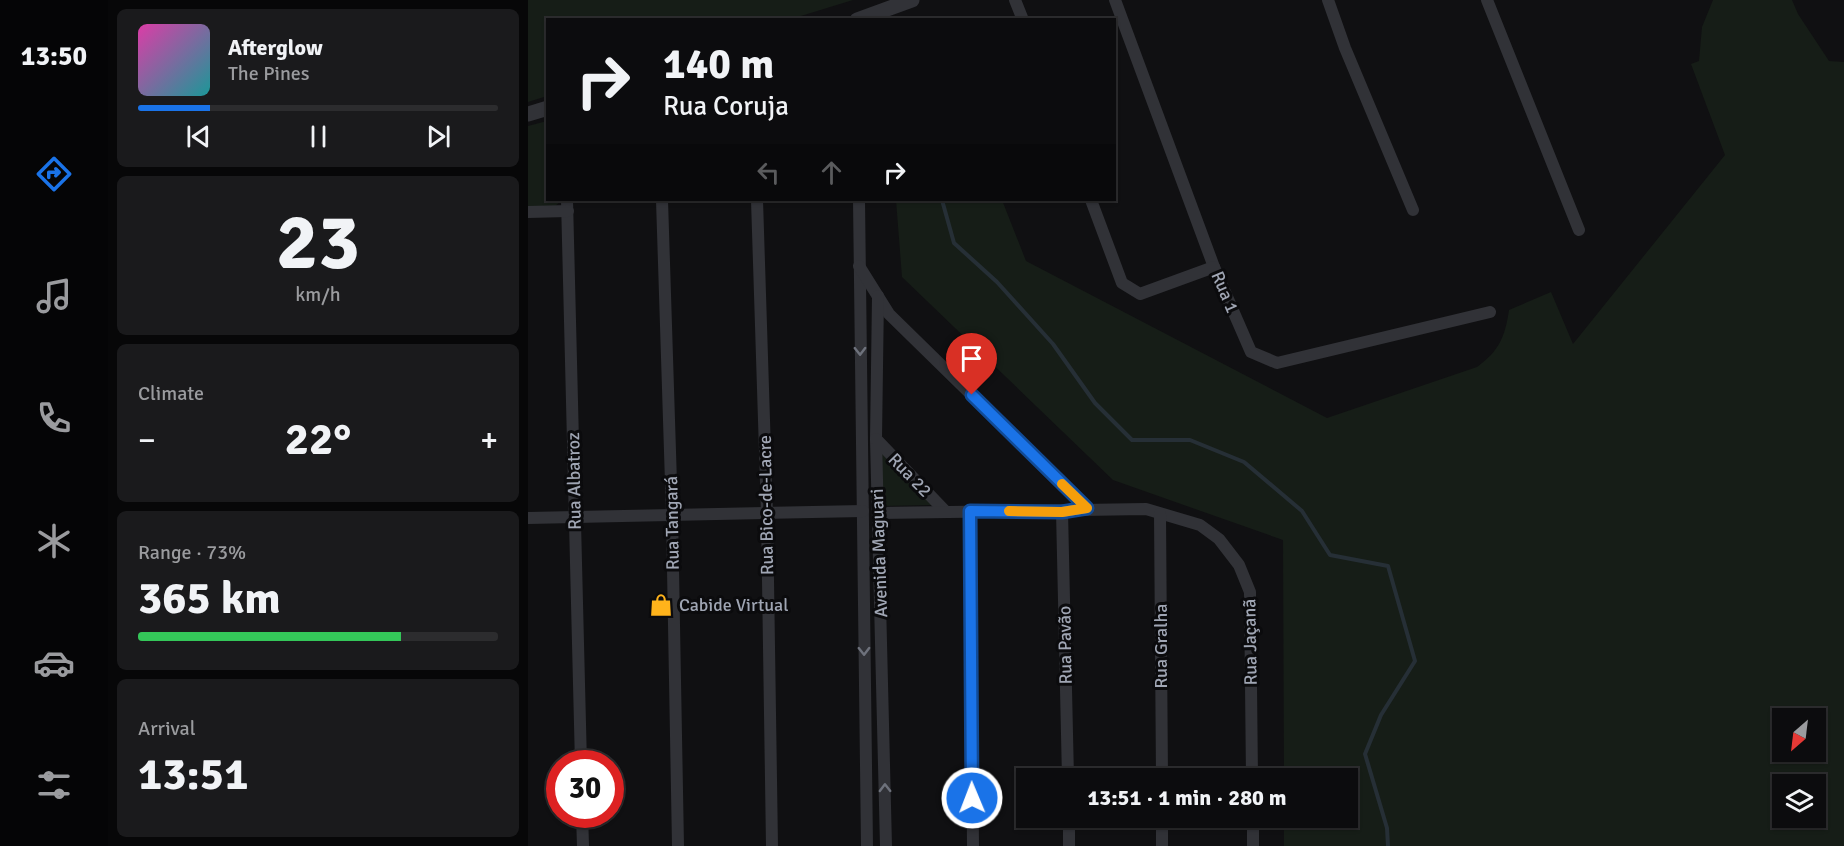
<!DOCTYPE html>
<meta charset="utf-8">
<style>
:root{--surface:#0c0c0e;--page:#1a1a1c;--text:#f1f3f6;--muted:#9a9b9e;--line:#2c2c2e;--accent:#1a73e8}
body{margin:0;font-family:Signika,sans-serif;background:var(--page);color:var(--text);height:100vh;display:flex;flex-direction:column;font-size:22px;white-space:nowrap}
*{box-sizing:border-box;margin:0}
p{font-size:20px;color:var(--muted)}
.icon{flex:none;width:33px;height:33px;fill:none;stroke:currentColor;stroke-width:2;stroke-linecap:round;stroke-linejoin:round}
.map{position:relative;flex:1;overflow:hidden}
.details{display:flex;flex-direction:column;gap:9px;padding:9px;background:#070708;width:420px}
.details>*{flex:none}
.guide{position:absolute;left:18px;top:18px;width:570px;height:183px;border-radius:0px;box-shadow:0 2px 4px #0004,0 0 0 2px var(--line);background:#0c0c0e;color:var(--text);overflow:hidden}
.needle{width:39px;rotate:208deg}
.fabs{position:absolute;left:1244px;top:708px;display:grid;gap:12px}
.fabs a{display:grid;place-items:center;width:54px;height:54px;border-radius:0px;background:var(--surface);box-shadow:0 2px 4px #0004,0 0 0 2px var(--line);font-size:30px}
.speed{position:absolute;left:18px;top:750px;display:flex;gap:12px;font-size:30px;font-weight:700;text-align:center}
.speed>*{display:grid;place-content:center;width:78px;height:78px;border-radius:50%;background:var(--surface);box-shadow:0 2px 4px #0004,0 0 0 2px var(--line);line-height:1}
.speed .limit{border:9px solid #d22;background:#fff;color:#111}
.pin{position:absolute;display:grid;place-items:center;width:51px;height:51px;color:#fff;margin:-62px -26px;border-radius:50% 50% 50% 0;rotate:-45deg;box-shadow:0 0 6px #0007}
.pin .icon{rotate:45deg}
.me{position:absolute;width:66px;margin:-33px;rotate:359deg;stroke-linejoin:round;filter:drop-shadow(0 0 4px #0008)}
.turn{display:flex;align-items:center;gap:21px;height:126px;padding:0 18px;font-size:27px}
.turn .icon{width:78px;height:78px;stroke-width:2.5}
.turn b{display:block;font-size:42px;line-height:51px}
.lanes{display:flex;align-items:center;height:57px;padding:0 18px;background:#0003;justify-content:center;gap:30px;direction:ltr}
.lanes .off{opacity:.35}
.big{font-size:45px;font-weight:700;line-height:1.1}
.details .widget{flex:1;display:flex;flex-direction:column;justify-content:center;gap:9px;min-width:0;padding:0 21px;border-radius:9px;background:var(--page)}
.details .dial{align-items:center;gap:0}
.dial b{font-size:78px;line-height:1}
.song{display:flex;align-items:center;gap:18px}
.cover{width:72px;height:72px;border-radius:9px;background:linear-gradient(135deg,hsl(320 70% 55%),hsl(180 70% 35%))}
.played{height:6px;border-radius:3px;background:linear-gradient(90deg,var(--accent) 20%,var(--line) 20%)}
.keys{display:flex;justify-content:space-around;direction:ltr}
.heat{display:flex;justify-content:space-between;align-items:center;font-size:33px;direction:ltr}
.charge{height:9px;border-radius:4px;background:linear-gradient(90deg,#34c759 73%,var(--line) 0)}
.trip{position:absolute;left:488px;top:768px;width:342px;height:60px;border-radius:0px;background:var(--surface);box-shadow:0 2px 4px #0004,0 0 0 2px var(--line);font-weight:700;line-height:60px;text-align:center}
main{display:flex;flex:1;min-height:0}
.dock{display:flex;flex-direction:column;width:108px;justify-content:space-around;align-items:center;background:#050506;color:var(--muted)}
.dock .icon{width:42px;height:42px}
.dock .on{color:var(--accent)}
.dock b{font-size:27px;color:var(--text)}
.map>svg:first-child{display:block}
</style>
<main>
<nav class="dock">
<b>13:50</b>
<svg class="icon on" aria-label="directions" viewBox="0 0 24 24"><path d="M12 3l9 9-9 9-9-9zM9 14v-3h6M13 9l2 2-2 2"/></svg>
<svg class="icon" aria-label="music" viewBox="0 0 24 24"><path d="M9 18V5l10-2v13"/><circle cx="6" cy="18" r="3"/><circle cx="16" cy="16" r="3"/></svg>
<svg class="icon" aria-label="phone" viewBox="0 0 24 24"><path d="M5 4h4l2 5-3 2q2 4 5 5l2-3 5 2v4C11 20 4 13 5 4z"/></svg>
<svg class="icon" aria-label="climate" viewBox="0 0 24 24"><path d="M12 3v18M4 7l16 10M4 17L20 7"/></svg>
<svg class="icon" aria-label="car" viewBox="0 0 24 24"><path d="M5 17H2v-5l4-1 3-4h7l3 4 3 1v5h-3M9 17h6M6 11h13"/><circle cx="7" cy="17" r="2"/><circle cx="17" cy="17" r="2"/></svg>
<svg class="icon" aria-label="filters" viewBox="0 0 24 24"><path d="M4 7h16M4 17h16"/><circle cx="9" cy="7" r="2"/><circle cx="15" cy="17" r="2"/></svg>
</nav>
<section class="details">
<div class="widget">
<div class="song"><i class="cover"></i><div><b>Afterglow</b><p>The Pines</p></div></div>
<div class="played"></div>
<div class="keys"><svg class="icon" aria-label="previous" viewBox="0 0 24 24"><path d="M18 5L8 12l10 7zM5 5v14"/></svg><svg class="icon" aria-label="pause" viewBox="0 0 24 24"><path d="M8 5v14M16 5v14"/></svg><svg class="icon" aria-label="next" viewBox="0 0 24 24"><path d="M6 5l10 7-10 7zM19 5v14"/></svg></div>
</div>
<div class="widget dial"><b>23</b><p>km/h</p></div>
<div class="widget"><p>Climate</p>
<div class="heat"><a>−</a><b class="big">22°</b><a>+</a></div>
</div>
<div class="widget"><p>Range · 73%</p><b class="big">365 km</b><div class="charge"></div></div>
<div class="widget"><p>Arrival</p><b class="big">13:51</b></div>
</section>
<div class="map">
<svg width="1316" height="846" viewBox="0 0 1316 846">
<rect width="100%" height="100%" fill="#101012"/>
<g fill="#161d17" fill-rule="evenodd">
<polygon points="0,0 325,0 263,19 20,20 19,96 0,102"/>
<path d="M1185,0H1264L1270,14L1301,61L1316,62V846H756V818H819V778H756L755,540L585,480L374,277L368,200H474L498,261L799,418L949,367C971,351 977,337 981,310L1023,292L1045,344L1197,155L1163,64L1171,61L1174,27ZM1287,718V752H1254V718ZM1287,784V818H1254V784Z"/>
<polygon points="19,121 20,200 34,200 26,207 0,207 0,126"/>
<polygon points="351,449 404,505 355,506"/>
</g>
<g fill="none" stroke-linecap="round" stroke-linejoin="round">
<polyline stroke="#262f36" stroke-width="4" points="414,200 426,243 469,282 525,344 567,403 604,440 662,440 716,462 774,511 802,555 860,566 887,661 853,715 837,754 859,828 860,846"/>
<g stroke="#313237" stroke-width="12">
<polyline points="487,0 495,20"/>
<polyline points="587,0 686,267 723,352 749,363 962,312"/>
<polyline points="800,0 817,48 885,210"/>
<polyline points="959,0 1051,230"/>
<polyline points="39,200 53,764"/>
<polyline points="134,200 144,514 150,846"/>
<polyline points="229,200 239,514 244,846"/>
<polyline points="331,200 339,846"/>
<polyline points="563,200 594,283 612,294 686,267"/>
<polyline points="0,212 40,211"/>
<polyline points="331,266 361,314 559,508"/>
<polyline points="350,296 348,439 358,846"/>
<polyline points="348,439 417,511"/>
<polyline points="442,511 445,846"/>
<polyline points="534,511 540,778"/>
<polyline points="351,513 618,509 672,525 691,539 711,565 722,592 724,778"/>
<polyline points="632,514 634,778"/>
<polyline points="0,518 335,511"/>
<polyline points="54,814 55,846"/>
<polyline points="541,818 541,846"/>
<polyline points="634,818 634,846"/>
<polyline points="725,818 725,846"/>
</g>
<g stroke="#313237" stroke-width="15">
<polyline points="329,20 384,0"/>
<polyline points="0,114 20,108"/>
</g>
</g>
<defs><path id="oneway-chevron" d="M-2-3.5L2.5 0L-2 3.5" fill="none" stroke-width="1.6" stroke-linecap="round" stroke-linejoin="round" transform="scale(1.5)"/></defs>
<g stroke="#6e727c">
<use href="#oneway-chevron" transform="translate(332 351) rotate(89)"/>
<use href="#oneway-chevron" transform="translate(336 651) rotate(89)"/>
<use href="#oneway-chevron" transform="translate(357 788) rotate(-91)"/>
</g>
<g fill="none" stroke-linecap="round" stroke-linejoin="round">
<g stroke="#114b97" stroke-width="15">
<polyline id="route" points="444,395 559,508 534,512 442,511 444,798"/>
</g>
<use href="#route" stroke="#1a73e8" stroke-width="10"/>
<polyline stroke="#f59e0b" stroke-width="10" points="481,511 534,512 559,508 534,484"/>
</g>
<defs>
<g id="shop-bare" transform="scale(1.8)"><path d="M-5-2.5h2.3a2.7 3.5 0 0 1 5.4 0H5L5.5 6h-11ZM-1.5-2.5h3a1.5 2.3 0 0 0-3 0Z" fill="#ffb31b" stroke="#0b0b0d" stroke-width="2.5" paint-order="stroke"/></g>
</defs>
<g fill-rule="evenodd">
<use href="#shop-bare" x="133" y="605"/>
</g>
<g text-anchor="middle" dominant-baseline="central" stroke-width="6" stroke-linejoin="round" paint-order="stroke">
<g font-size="18" fill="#a0a6b4" stroke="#0b0b0d">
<text transform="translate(697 292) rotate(67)">Rua 1</text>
<text transform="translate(382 475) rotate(46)">Rua 22</text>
<text transform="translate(46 481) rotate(-91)">Rua Albatroz</text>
<text transform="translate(238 505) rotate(-91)">Rua Bico-de-Lacre</text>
<text transform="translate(144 523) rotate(-91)">Rua Tangará</text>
<text transform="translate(351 553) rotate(-92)">Avenida Maguari</text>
<text transform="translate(722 642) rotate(-91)">Rua Jaçanã</text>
<text transform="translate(537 645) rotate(-91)">Rua Pavão</text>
<text transform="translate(633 646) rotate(-90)">Rua Gralha</text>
</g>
<g font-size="18" fill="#a0a6b4" stroke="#0b0b0d" text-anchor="start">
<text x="151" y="605">Cabide Virtual</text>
</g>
</g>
</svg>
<div class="fabs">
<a><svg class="needle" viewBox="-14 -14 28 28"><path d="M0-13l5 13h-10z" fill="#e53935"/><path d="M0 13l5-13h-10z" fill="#9a9b9e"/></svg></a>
<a><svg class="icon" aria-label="layers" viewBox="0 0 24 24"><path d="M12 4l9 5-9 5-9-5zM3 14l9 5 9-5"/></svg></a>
</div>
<div class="speed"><div class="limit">30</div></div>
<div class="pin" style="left:444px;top:395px;background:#d93025"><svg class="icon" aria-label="arrive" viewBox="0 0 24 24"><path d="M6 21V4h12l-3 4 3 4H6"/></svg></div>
<svg class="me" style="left:444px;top:798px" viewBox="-20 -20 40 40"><circle r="17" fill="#1a73e8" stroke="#fff" stroke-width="3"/><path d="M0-11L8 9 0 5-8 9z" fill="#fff"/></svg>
<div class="trip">13:51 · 1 min · 280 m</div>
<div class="guide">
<div class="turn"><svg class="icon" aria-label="right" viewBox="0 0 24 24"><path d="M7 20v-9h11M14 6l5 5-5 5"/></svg><div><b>140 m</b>Rua Coruja</div></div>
<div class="lanes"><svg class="icon off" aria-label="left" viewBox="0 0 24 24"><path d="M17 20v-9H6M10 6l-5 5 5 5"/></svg><svg class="icon off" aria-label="ahead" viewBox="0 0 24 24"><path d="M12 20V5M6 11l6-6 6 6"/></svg><svg class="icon" aria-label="right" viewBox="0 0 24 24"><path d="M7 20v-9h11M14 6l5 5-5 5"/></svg></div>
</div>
</div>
</main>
